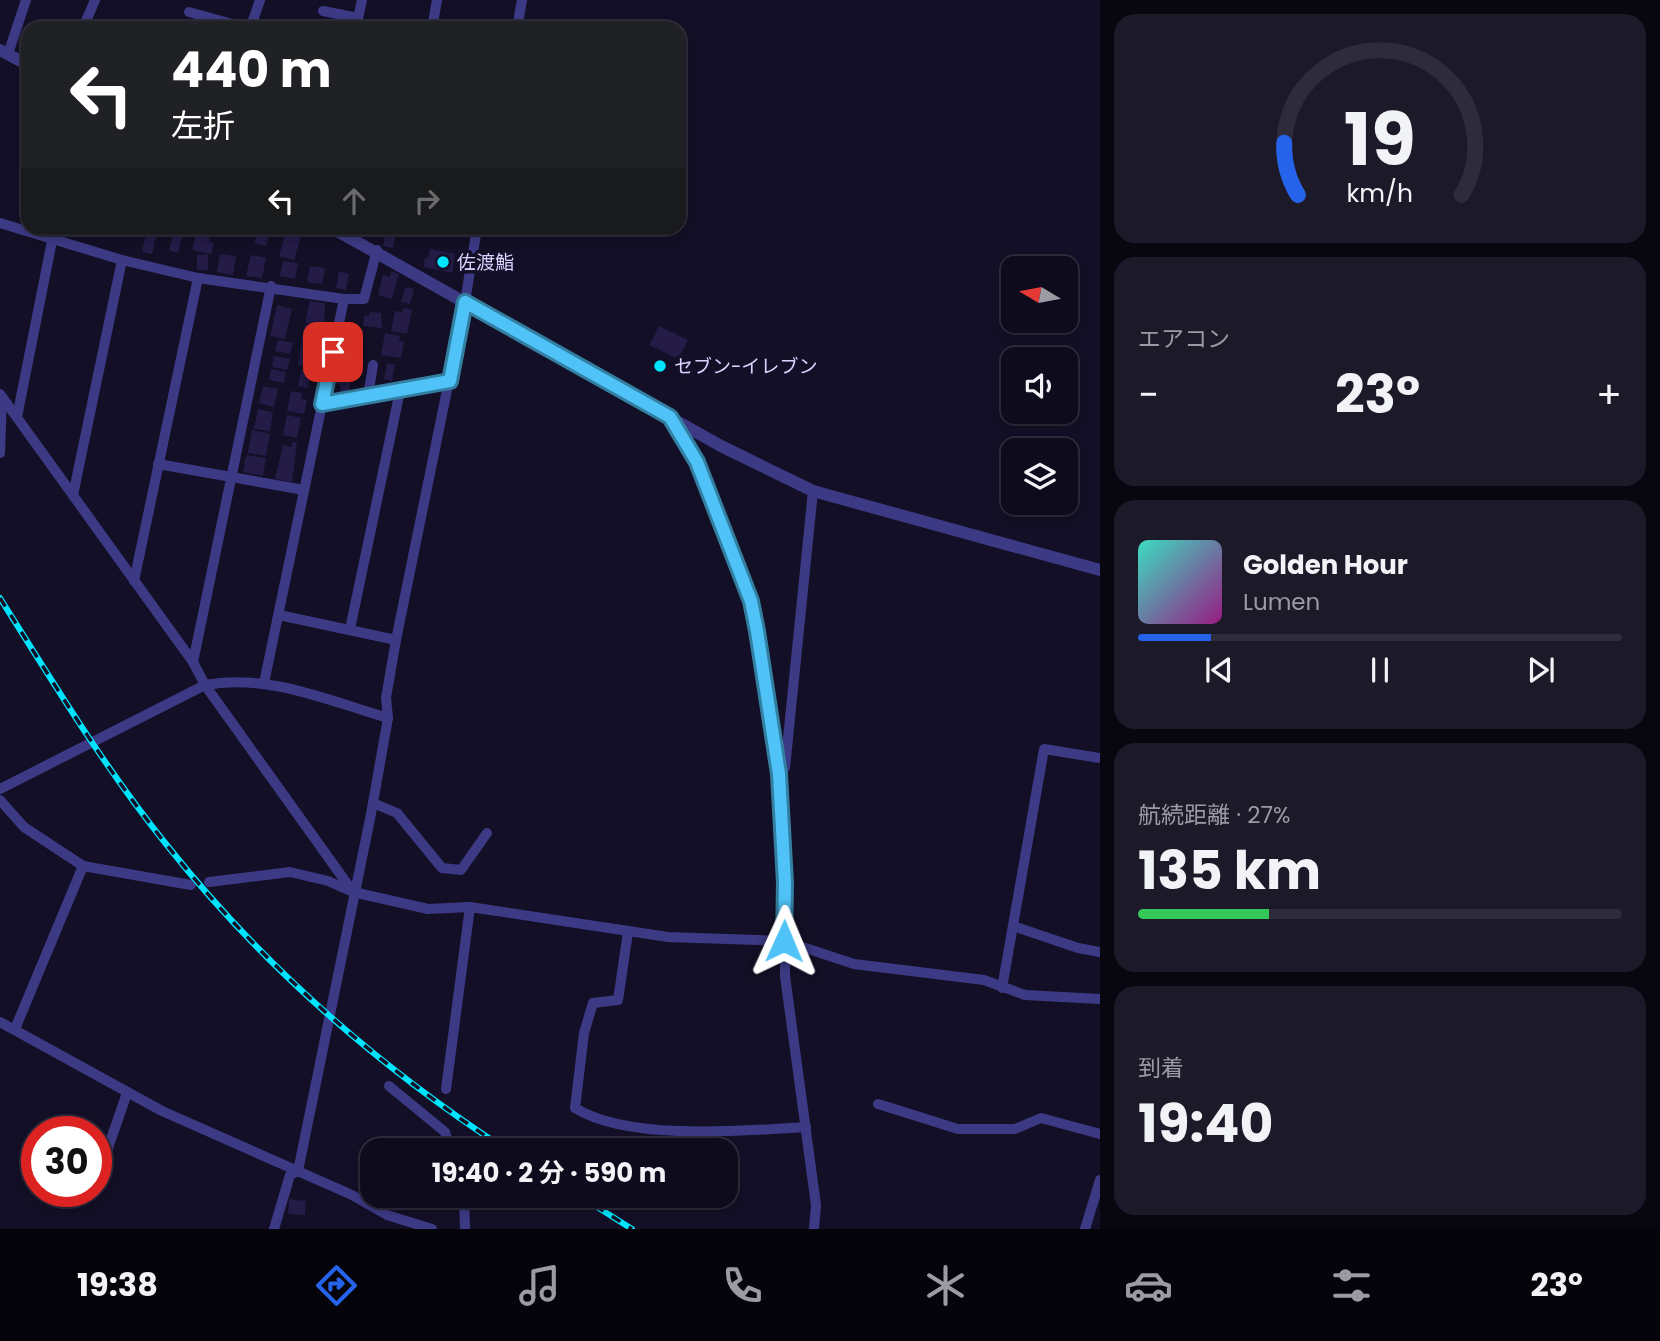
<!DOCTYPE html>
<html lang="ja">
<meta charset="utf-8">
<style>
:root{--surface:#0e0b1c;--page:#1c1929;--text:#f1f3f6;--muted:#9b9ba3;--line:#2e2b3b;--accent:#2563eb}
body{margin:0;font-family:Poppins,"Noto Sans JP",sans-serif;background:var(--page);color:var(--text);height:100vh;display:flex;flex-direction:column;font-size:26px;white-space:nowrap}
*{box-sizing:border-box;margin:0}
p{font-size:23px;color:var(--muted)}
.icon{flex:none;width:38px;height:38px;fill:none;stroke:currentColor;stroke-width:2;stroke-linecap:round;stroke-linejoin:round}
.map{position:relative;flex:1;overflow:hidden}
.drawer{display:flex;flex-direction:column;gap:14px;padding:14px;background:#08060f;width:560px}
.drawer>*{flex:none}
.guide{position:absolute;left:21px;top:21px;width:665px;height:214px;border-radius:21px;box-shadow:0 4px 10px #0003,0 0 0 2px var(--line);background:#202124;color:#fff;overflow:hidden}
.needle{width:46px;rotate:280deg}
.tools{position:absolute;left:1001px;top:256px;display:grid;gap:14px}
.tools a{display:grid;place-items:center;width:77px;height:77px;border-radius:14px;background:var(--surface);box-shadow:0 4px 10px #0003,0 0 0 2px var(--line);font-size:35px}
.speed{position:absolute;left:21px;top:1116px;display:flex;gap:14px;font-size:35px;font-weight:700;text-align:center}
.speed>*{display:grid;place-content:center;width:91px;height:91px;border-radius:50%;background:var(--surface);box-shadow:0 4px 10px #0003,0 0 0 2px var(--line);line-height:1}
.speed .limit{border:10px solid #d22;background:#fff;color:#111}
.pin{position:absolute;display:grid;place-items:center;width:60px;height:60px;color:#fff;margin:-30px;border-radius:14px;box-shadow:0 4px 10px #0006}
.me{position:absolute;width:77px;margin:-38px;rotate:1deg;stroke-linejoin:round;filter:drop-shadow(0 0 5px #0008)}
.turn{display:flex;align-items:center;gap:24px;height:147px;padding:0 35px;font-size:32px}
.turn .icon{width:91px;height:91px;stroke-width:2.5}
.turn b{display:block;font-size:49px;line-height:60px}
.lanes{display:flex;align-items:center;height:66px;padding:0 35px;background:#0003;justify-content:center;gap:35px;direction:ltr}
.lanes .off{opacity:.35}
.big{font-size:52px;font-weight:700;line-height:1.1}
.drawer .widget{flex:1;display:flex;flex-direction:column;justify-content:center;gap:10px;min-width:0;padding:0 24px;border-radius:21px;background:var(--page)}
.drawer .dial{align-items:center;gap:0}
.dial svg{height:182px;overflow:visible;fill:none;stroke:var(--line);stroke-width:7;stroke-linecap:round;text-anchor:middle}
.dial text{fill:var(--text);stroke:none}
.song{display:flex;align-items:center;gap:21px}
.cover{width:84px;height:84px;border-radius:10px;background:linear-gradient(135deg,hsl(170 70% 55%),hsl(310 70% 35%))}
.played{height:7px;border-radius:4px;background:linear-gradient(90deg,var(--accent) 15%,var(--line) 15%)}
.keys{display:flex;justify-content:space-around;direction:ltr}
.heat{display:flex;justify-content:space-between;align-items:center;font-size:38px;direction:ltr}
.charge{height:10px;border-radius:5px;background:linear-gradient(90deg,#34c759 27%,var(--line) 0)}
.trip{position:absolute;left:360px;top:1138px;width:378px;height:70px;border-radius:21px;background:var(--surface);box-shadow:0 4px 10px #0003,0 0 0 2px var(--line);font-weight:700;line-height:70px;text-align:center}
.dock{display:flex;height:112px;justify-content:space-around;align-items:center;background:#06040b;color:var(--muted)}
.dock .icon{width:49px;height:49px}
.dock .on{color:var(--accent)}
.dock b{font-size:32px;color:var(--text)}
main{display:flex;flex:1;min-height:0}
.map>svg:first-child{display:block}
</style>
<main>
<div class="map">
<svg width="1100" height="1229" viewBox="0 0 1100 1229">
<rect width="100%" height="100%" fill="#130f26"/>
<g fill="#241b47">
<polygon points="147,228 157,231 152,254 142,252"/>
<polygon points="198,228 209,230 210,242 214,244 211,254 192,250"/>
<polygon points="227,228 243,228 241,233 226,231"/>
<polygon points="259,228 271,228 266,246 254,243"/>
<polygon points="405,228 426,228 424,237 404,231"/>
<polygon points="286,231 301,236 294,260 279,256"/>
<polygon points="386,231 396,233 393,248 383,246"/>
<polygon points="173,235 182,237 178,253 169,250"/>
<polygon points="430,249 455,254 452,273 424,267 425,258 428,258"/>
<polygon points="208,254 208,270 197,270 197,255"/>
<polygon points="220,254 236,256 233,275 217,272"/>
<polygon points="251,255 266,258 262,278 246,276"/>
<polygon points="283,261 298,263 295,279 280,276"/>
<polygon points="310,266 325,268 322,284 307,282"/>
<polygon points="339,271 349,274 346,290 336,288"/>
<polygon points="391,271 399,274 392,299 378,295 383,275 390,277"/>
<polygon points="405,287 414,289 410,304 401,302"/>
<polygon points="310,301 325,303 324,326 305,323"/>
<polygon points="277,305 292,309 285,339 270,336"/>
<polygon points="403,308 412,309 407,334 391,331 395,311 402,312"/>
<polygon points="370,312 381,313 382,328 363,326 364,315 369,316"/>
<polygon points="305,325 320,327 316,348 301,345"/>
<polygon points="659,326 688,340 678,359 649,345"/>
<polygon points="349,329 363,330 360,357 346,355"/>
<polygon points="385,333 400,336 399,341 404,342 401,358 381,355"/>
<polygon points="278,340 293,343 290,354 275,351"/>
<polygon points="301,346 316,349 312,368 298,365"/>
<polygon points="274,356 290,359 287,370 272,367"/>
<polygon points="387,363 395,364 392,381 384,379"/>
<polygon points="271,369 286,372 284,383 269,380"/>
<polygon points="301,369 311,371 308,388 298,386"/>
<polygon points="337,369 352,372 349,392 340,391 341,385 335,384"/>
<polygon points="263,386 278,389 274,407 259,403"/>
<polygon points="291,391 302,393 301,399 307,400 304,414 287,411"/>
<polygon points="258,409 273,412 270,431 254,429"/>
<polygon points="287,415 301,418 297,438 283,435"/>
<polygon points="252,430 270,434 266,456 248,453"/>
<polygon points="292,442 297,443 292,482 275,479 283,445 292,447"/>
<polygon points="246,455 266,458 263,476 243,472"/>
<polygon points="289,1199 306,1201 305,1215 288,1214"/>
</g>
<g fill="none" stroke-linecap="round" stroke-linejoin="round">
<g stroke="#3d3a85" stroke-width="10">
<polyline points="323,11 358,18"/>
<polyline points="189,12 243,27 251,26 260,0"/>
<polyline points="83,28 95,0"/>
<polyline points="356,28 362,0"/>
<polyline points="432,28 437,0"/>
<polyline points="517,28 522,0"/>
<polyline points="8,54 26,0"/>
<polyline points="0,223 122,260 198,278 344,299 364,299 377,250"/>
<polyline points="0,394 193,662 205,685 353,892"/>
<polyline points="368,396 373,365"/>
<polyline points="322,404 450,381"/>
<polyline points="17,417 52,241"/>
<polyline points="671,417 697,462 751,601 757,631 779,773 785,883 785,976 816,1205 814,1229"/>
<polyline points="0,453 2,397"/>
<polyline points="158,464 304,490"/>
<polyline points="73,495 122,260"/>
<polyline points="134,581 198,278"/>
<polyline points="279,615 396,640"/>
<polyline points="350,629 400,391"/>
<polyline points="193,662 271,286"/>
<polyline points="264,683 344,299"/>
<polyline points="779,773 785,768 813,491"/>
<path d="M0,789L205,685C267,673 329,701 388,718"/>
<polyline points="0,800 24,827 83,866 191,885"/>
<polyline points="373,803 397,813 442,868 461,870 487,833"/>
<polyline points="209,882 290,872 328,881 353,892 428,909 470,907 668,937 784,941 854,964 984,980 1025,995 1100,999"/>
<polyline points="1013,926 1078,948 1100,952"/>
<path d="M628,932L618,1000L593,1003L584,1033L575,1108C628,1141 743,1131 806,1127"/>
<polyline points="1002,988 1044,749 1100,758"/>
<polyline points="0,1022 162,1111 352,1195 387,1215 432,1229"/>
<polyline points="15,1029 83,866"/>
<polyline points="389,1086 445,1132 451,1150"/>
<polyline points="446,1089 470,907"/>
<polyline points="878,1104 958,1129 1015,1129 1041,1118 1100,1134"/>
<polyline points="298,1171 371,814 388,718 386,698 396,640 465,302 477,228"/>
<polyline points="96,1173 99,1174 127,1093"/>
<polyline points="464,1195 465,1229"/>
<polyline points="274,1229 290,1175 298,1171"/>
<polyline points="1085,1229 1100,1180"/>
</g>
<g stroke="#3d3a85" stroke-width="12">
<polyline points="0,50 28,65"/>
<polyline points="332,228 721,446 813,491 1100,570"/>
</g>
<g stroke="#00e5ff" stroke-width="6">
<g id="rail">
<path d="M0,598C53,682 104,767 166,844C261,964 379,1067 507,1150"/>
<polyline points="578,1195 632,1229"/>
</g>
</g>
<use href="#rail" stroke="#130f26" stroke-width="3.5" stroke-dasharray="10" stroke-linecap="butt"/>
</g>
<g fill="none" stroke-linecap="round" stroke-linejoin="round">
<g stroke="#337fa1" stroke-width="18">
<polyline id="route" points="333,352 322,404 450,381 465,302 670,417 697,462 751,601 757,631 779,774 785,883 784,941"/>
</g>
<use href="#route" stroke="#4fc3f7" stroke-width="12"/>
</g>
<g fill="#00e5ff" stroke="#130f26" stroke-width="2.5">
<circle cx="443" cy="262" r="7"/>
<circle cx="660" cy="366" r="7"/>
</g>
<g text-anchor="middle" dominant-baseline="central" stroke-width="7" stroke-linejoin="round" paint-order="stroke">
<g font-size="19" fill="#d9d4ff" stroke="#130f26" text-anchor="start">
<text x="457" y="262">佐渡鮨</text>
<text x="674" y="366">セブン-イレブン</text>
</g>
</g>
</svg>
<div class="tools">
<a><svg class="needle" viewBox="-14 -14 28 28"><path d="M0-13l5 13h-10z" fill="#e53935"/><path d="M0 13l5-13h-10z" fill="#9b9ba3"/></svg></a>
<a><svg class="icon" aria-label="sound" viewBox="0 0 24 24"><path d="M4 9h4l5-4v14l-5-4H4zM17 9q2 3 0 6"/></svg></a>
<a><svg class="icon" aria-label="layers" viewBox="0 0 24 24"><path d="M12 4l9 5-9 5-9-5zM3 14l9 5 9-5"/></svg></a>
</div>
<div class="speed"><div class="limit">30</div></div>
<div class="pin" style="left:333px;top:352px;background:#d93025"><svg class="icon" aria-label="arrive" viewBox="0 0 24 24"><path d="M6 21V4h12l-3 4 3 4H6"/></svg></div>
<svg class="me" style="left:784px;top:941px" viewBox="-20 -20 40 40"><path d="M0-17L14 15 0 8-14 15z" fill="#4fc3f7" stroke="#fff" stroke-width="4"/></svg>
<div class="trip">19:40 · 2 分 · 590 m</div>
<div class="guide">
<div class="turn"><svg class="icon" aria-label="left" viewBox="0 0 24 24"><path d="M17 20v-9H6M10 6l-5 5 5 5"/></svg><div><b>440 m</b>左折</div></div>
<div class="lanes"><svg class="icon" aria-label="left" viewBox="0 0 24 24"><path d="M17 20v-9H6M10 6l-5 5 5 5"/></svg><svg class="icon off" aria-label="ahead" viewBox="0 0 24 24"><path d="M12 20V5M6 11l6-6 6 6"/></svg><svg class="icon off" aria-label="right" viewBox="0 0 24 24"><path d="M7 20v-9h11M14 6l5 5-5 5"/></svg></div>
</div>
</div>
<section class="drawer">
<div class="widget dial"><svg viewBox="0 0 100 80">
<path d="M14 69A42 42 0 1 1 86 69"/>
<path d="M14 69A42 42 0 0 1 8 46" stroke="#2563eb"/>
<text x="50" y="56" font-size="32" font-weight="700">19</text>
<text x="50" y="72" font-size="11">km/h</text>
</svg></div>
<div class="widget"><p>エアコン</p>
<div class="heat"><a>−</a><b class="big">23°</b><a>+</a></div>
</div>
<div class="widget">
<div class="song"><i class="cover"></i><div><b>Golden Hour</b><p>Lumen</p></div></div>
<div class="played"></div>
<div class="keys"><svg class="icon" aria-label="previous" viewBox="0 0 24 24"><path d="M18 5L8 12l10 7zM5 5v14"/></svg><svg class="icon" aria-label="pause" viewBox="0 0 24 24"><path d="M8 5v14M16 5v14"/></svg><svg class="icon" aria-label="next" viewBox="0 0 24 24"><path d="M6 5l10 7-10 7zM19 5v14"/></svg></div>
</div>
<div class="widget"><p>航続距離 · 27%</p><b class="big">135 km</b><div class="charge"></div></div>
<div class="widget"><p>到着</p><b class="big">19:40</b></div>
</section>
</main>
<nav class="dock">
<b>19:38</b>
<svg class="icon on" aria-label="directions" viewBox="0 0 24 24"><path d="M12 3l9 9-9 9-9-9zM9 14v-3h6M13 9l2 2-2 2"/></svg>
<svg class="icon" aria-label="music" viewBox="0 0 24 24"><path d="M9 18V5l10-2v13"/><circle cx="6" cy="18" r="3"/><circle cx="16" cy="16" r="3"/></svg>
<svg class="icon" aria-label="phone" viewBox="0 0 24 24"><path d="M5 4h4l2 5-3 2q2 4 5 5l2-3 5 2v4C11 20 4 13 5 4z"/></svg>
<svg class="icon" aria-label="climate" viewBox="0 0 24 24"><path d="M12 3v18M4 7l16 10M4 17L20 7"/></svg>
<svg class="icon" aria-label="car" viewBox="0 0 24 24"><path d="M5 17H2v-5l4-1 3-4h7l3 4 3 1v5h-3M9 17h6M6 11h13"/><circle cx="7" cy="17" r="2"/><circle cx="17" cy="17" r="2"/></svg>
<svg class="icon" aria-label="filters" viewBox="0 0 24 24"><path d="M4 7h16M4 17h16"/><circle cx="9" cy="7" r="2"/><circle cx="15" cy="17" r="2"/></svg>
<b>23°</b>
</nav>
